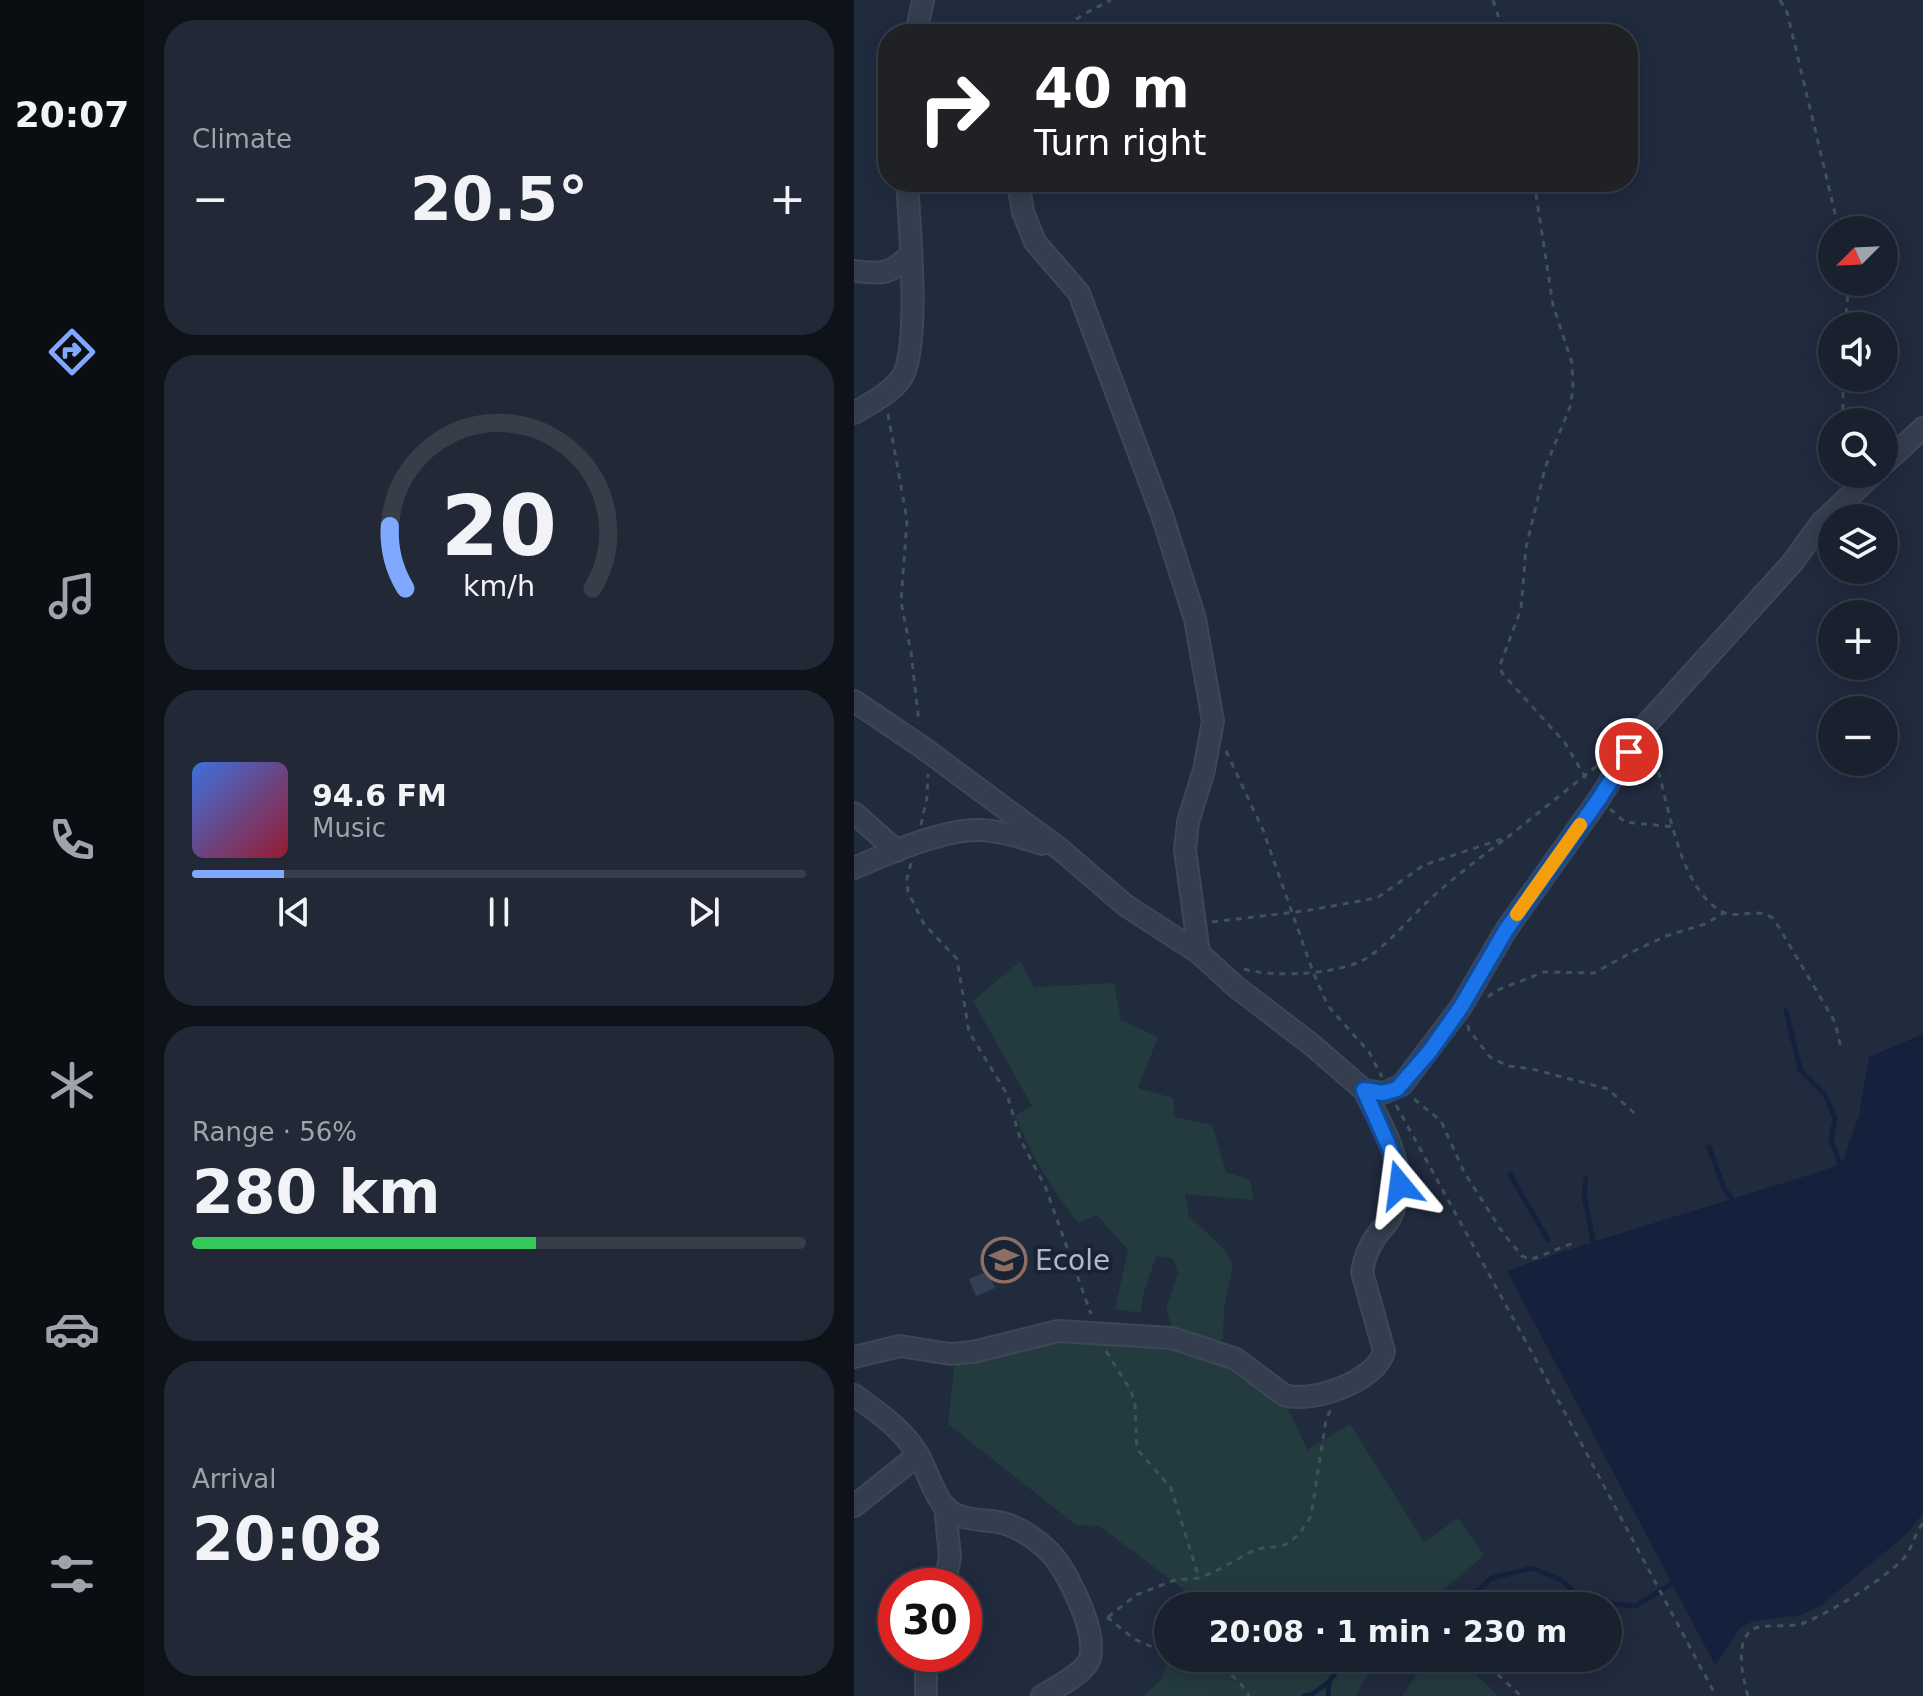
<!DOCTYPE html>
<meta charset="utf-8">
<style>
:root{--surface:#19202e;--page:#222836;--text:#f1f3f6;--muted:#9fa3aa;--line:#373e4a;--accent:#80a8ff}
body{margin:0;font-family:"DejaVu Sans",sans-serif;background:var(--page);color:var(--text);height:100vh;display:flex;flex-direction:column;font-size:30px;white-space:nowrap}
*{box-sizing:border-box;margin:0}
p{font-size:26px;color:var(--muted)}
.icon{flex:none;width:44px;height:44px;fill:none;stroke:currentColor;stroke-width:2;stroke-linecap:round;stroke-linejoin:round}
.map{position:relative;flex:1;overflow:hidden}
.side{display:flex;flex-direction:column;gap:20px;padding:20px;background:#0e1219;width:710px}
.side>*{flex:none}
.top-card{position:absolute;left:24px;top:24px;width:760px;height:168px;border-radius:32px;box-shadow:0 4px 20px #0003,0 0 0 2px var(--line);background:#202124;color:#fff;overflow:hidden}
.needle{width:52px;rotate:246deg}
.tools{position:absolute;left:964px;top:216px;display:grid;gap:16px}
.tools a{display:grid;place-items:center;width:80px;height:80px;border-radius:50%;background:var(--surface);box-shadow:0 4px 20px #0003,0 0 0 2px var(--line);font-size:40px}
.speed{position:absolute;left:24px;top:1568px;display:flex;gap:16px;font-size:40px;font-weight:700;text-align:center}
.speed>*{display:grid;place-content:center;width:104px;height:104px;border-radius:50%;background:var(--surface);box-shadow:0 4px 20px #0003,0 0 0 2px var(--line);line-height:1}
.speed .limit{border:12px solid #d22;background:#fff;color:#111}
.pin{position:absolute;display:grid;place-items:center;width:68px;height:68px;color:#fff;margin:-34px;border:4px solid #fff;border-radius:50%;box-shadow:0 2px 8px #0007}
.me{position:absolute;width:88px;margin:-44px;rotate:344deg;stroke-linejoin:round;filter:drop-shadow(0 0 6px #0008)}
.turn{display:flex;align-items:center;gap:28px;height:168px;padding:0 24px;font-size:36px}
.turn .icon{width:104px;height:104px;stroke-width:2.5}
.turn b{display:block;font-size:56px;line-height:68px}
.big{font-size:60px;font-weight:700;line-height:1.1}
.side .widget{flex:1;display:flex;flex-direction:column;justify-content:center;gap:12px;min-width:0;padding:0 28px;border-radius:32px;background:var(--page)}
.side .dial{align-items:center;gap:0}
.dial svg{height:208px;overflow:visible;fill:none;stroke:var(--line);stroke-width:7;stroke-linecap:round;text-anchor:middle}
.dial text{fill:var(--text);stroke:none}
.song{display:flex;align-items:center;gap:24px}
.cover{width:96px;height:96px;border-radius:12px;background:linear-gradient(135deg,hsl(220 70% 55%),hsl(350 70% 35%))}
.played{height:8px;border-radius:4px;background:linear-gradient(90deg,var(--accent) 15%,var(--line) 15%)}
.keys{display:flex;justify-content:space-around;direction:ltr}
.heat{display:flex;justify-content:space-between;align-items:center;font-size:44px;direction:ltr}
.charge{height:12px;border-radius:6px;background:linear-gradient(90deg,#34c759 56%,var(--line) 0)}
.trip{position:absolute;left:300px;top:1592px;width:468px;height:80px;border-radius:40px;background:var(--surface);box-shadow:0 4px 20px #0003,0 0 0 2px var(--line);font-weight:700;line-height:80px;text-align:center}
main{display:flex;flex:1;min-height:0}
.menu{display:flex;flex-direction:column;width:144px;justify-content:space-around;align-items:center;background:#0a0d12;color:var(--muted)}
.menu .icon{width:56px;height:56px}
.menu .selected{color:var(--accent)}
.menu b{font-size:36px;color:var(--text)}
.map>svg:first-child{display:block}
</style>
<main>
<nav class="menu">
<b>20:07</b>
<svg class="icon selected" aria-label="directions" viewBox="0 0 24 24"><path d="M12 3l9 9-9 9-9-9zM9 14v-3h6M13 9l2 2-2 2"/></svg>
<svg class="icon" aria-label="music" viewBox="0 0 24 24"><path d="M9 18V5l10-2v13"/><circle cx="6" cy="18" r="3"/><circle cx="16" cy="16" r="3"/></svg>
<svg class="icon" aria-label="phone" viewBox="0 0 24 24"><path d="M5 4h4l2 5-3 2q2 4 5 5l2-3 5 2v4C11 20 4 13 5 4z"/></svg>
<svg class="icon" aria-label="climate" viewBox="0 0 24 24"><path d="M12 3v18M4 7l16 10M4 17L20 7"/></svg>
<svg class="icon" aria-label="car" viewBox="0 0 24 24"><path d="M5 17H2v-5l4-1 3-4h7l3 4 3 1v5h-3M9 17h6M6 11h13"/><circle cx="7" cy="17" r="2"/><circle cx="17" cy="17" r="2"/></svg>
<svg class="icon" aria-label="filters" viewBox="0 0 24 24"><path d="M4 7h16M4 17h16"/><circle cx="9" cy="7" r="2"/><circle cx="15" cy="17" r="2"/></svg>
</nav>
<section class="side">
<div class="widget"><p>Climate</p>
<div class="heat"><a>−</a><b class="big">20.5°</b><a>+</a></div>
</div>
<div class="widget dial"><svg viewBox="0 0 100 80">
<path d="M14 69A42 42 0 1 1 86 69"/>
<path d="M14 69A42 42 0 0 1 8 45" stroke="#80a8ff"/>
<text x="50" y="56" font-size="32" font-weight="700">20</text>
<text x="50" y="72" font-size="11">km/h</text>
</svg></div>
<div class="widget">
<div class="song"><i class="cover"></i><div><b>94.6 FM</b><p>Music</p></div></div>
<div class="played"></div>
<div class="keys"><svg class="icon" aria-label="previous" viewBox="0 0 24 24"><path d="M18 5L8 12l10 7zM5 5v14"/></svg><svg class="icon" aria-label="pause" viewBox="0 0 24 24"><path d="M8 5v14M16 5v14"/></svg><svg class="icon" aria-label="next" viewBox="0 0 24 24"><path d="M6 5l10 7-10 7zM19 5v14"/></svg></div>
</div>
<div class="widget"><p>Range · 56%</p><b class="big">280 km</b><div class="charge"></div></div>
<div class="widget"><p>Arrival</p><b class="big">20:08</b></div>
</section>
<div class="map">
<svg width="1069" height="1696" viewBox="0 0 1069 1696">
<rect width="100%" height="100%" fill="#212b3e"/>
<g fill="#233a3f">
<path d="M166,961L180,987L260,983L267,1020L304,1037L284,1088L319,1098L321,1117L358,1125L372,1172L396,1180L400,1200L331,1194L335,1216L373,1252L379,1266L370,1309L369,1339L346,1350L368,1355L429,1397L453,1450L496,1424L570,1542L604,1518L630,1555L571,1606H332L336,1594L245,1526L222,1525L94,1424L101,1359L182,1341L322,1342L312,1309L324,1273L318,1258L302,1256L289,1295L287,1313L261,1309L274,1250L243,1215L224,1223C198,1189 177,1156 161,1115L178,1106L119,1001Z"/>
<polygon points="315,1658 525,1658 501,1696 289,1696 307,1680"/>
<polygon points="575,1658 606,1658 644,1696 548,1696"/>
</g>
<path fill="#13213d" d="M1069,1034V1513L1054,1533L966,1606L946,1615L900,1621L887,1627L861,1665L653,1271C763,1232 877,1201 988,1164L1005,1115L1015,1057Z"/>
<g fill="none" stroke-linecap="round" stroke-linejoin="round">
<g stroke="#13213d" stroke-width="5">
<polyline points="932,1011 947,1071 971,1095 981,1118 977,1139 988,1170"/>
<polyline points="855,1147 870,1188 882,1204"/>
<polyline points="656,1174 694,1240"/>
<polyline points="732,1179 730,1195 740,1245"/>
<polyline points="606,1606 638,1578 678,1568 707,1580 730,1601 781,1606 823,1581"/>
<polyline points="450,1696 457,1695 474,1683"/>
<polyline points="474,1696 475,1682 490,1660 504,1658"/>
</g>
</g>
<polygon fill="#333f54" points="134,1271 141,1288 122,1296 115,1279"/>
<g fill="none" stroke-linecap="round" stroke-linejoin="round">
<g stroke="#3e4757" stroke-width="24">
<g id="minor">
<polyline points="62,34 69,0"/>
<polyline points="164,182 169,212 181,242 225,293 308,515 341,619 359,721 350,770 334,822 331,850 345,953"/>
<path d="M0,271C29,274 36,275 57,254"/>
<path d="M0,413C15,404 35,394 46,380C68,354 55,219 53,182"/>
<polyline points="1030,464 1069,428"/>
<polyline points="0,701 68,747 207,850 271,905 345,953 381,986 458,1045 510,1090 529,1093 548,1085 607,1007 652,930 745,799 790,727 939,562 967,523 1019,474"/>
<polyline points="0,813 43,851"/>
<path d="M0,868C33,854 91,828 127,830C148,831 168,837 188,844"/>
<path d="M0,1357L46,1346L96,1354L119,1352L204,1331L318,1338L382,1359L430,1395C458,1404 523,1381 530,1351L508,1272C510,1260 514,1248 521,1238C525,1231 532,1226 536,1218C559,1174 530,1131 510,1090"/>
<path d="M0,1395C23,1412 48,1428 63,1453C73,1469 78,1492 91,1507C108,1524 135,1517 155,1525C171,1531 189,1544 200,1557C215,1575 249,1642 233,1664C222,1678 202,1687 188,1696"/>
<polyline points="0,1506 64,1455"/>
<polyline points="90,1586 96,1557 91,1506"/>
<polyline points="72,1696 72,1654"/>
</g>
</g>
<g stroke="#3c5357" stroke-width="3" stroke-dasharray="6 6" stroke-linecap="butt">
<polyline points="639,0 650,34"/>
<polyline points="926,0 933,12 985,230"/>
<polyline points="203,34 228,15 257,0"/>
<polyline points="680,182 699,305 718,363 719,388 716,407 691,468 672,548 667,609 646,665 648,673 711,743 734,782"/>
<polyline points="991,326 995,282"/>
<polyline points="34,414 53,520 47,602 57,652 65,723"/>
<polyline points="989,422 989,378"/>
<path d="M798,749C814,796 822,885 867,911C885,921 901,905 920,919L981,1022L987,1048"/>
<polyline points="372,751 409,830 459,972 474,1006 515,1052 528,1077"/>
<polyline points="756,809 771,822 820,827"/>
<polyline points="67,825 73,797 74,774"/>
<polyline points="57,863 53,878 54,892 70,924 103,959 115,1032 153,1094 167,1141 191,1186 237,1314"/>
<polyline points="358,922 450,911 523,898 570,865 654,837 744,765"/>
<path d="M390,969C420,978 489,975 516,956C537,941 555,919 574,901C598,879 624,859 651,839"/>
<polyline points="634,997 641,991 690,972 740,973 780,951 812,936 851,924 870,913"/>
<polyline points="614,1025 615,1030 636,1057 654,1066 678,1069 754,1089 780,1113"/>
<polyline points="560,1099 587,1121 610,1172 649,1233 668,1256 675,1259 681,1258 719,1243"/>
<polyline points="542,1105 710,1411 862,1696"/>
<polyline points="252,1351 277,1391 281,1404 283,1449 317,1488 345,1578"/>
<polyline points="253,1617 280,1639 314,1654"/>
<polyline points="254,1617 282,1595 321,1580 345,1578 362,1571 402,1549 428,1546 436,1542 446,1533 457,1516 472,1420 477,1409"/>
<path d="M333,1658C361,1664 381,1671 395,1696"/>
<polyline points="626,1658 667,1696"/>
<path d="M894,1696C889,1678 881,1646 896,1631C906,1622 935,1629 950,1623C975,1613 1029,1580 1048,1560C1058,1551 1060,1534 1069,1523"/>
</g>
<use href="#minor" stroke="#353e4e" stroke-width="20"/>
</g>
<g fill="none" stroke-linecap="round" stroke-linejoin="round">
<g stroke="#114b97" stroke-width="20">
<polyline id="route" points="546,1185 539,1156 510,1090 529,1093 543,1089 576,1051 607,1007 652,930 745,799 775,752"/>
</g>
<use href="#route" stroke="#1a73e8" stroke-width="14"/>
<polyline stroke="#f59e0b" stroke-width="14" points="663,914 726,825"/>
</g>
<defs>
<g id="school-ring" transform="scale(2.3)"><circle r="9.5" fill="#1a2333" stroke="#8d6e63" stroke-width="1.5"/><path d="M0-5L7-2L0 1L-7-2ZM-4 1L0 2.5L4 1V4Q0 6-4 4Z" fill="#8d6e63"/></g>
</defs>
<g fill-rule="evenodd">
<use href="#school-ring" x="150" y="1260"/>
</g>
<g text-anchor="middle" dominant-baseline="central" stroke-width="8" stroke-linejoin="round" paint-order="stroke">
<g font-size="28" fill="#b1b8c9" stroke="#1a2333" text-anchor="start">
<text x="181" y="1260">Ecole</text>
</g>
</g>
</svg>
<div class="tools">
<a><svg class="needle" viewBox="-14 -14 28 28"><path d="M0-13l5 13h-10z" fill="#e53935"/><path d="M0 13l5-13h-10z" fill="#9fa3aa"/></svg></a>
<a><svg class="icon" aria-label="sound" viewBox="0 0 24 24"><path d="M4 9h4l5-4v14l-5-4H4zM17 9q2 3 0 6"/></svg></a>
<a><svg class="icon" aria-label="search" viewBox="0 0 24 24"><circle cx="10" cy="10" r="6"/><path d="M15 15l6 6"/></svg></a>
<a><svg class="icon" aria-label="layers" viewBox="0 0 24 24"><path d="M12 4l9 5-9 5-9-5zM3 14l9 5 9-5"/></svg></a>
<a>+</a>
<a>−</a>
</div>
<div class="speed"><div class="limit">30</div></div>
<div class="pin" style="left:775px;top:752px;background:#d93025"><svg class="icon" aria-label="arrive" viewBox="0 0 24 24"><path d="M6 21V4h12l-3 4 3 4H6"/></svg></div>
<svg class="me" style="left:546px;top:1185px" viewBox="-20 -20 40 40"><path d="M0-17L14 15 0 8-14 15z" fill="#1a73e8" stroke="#fff" stroke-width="4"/></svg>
<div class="trip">20:08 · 1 min · 230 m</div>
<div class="top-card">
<div class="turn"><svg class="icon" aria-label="right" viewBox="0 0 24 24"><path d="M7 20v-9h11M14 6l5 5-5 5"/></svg><div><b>40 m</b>Turn right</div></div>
</div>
</div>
</main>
